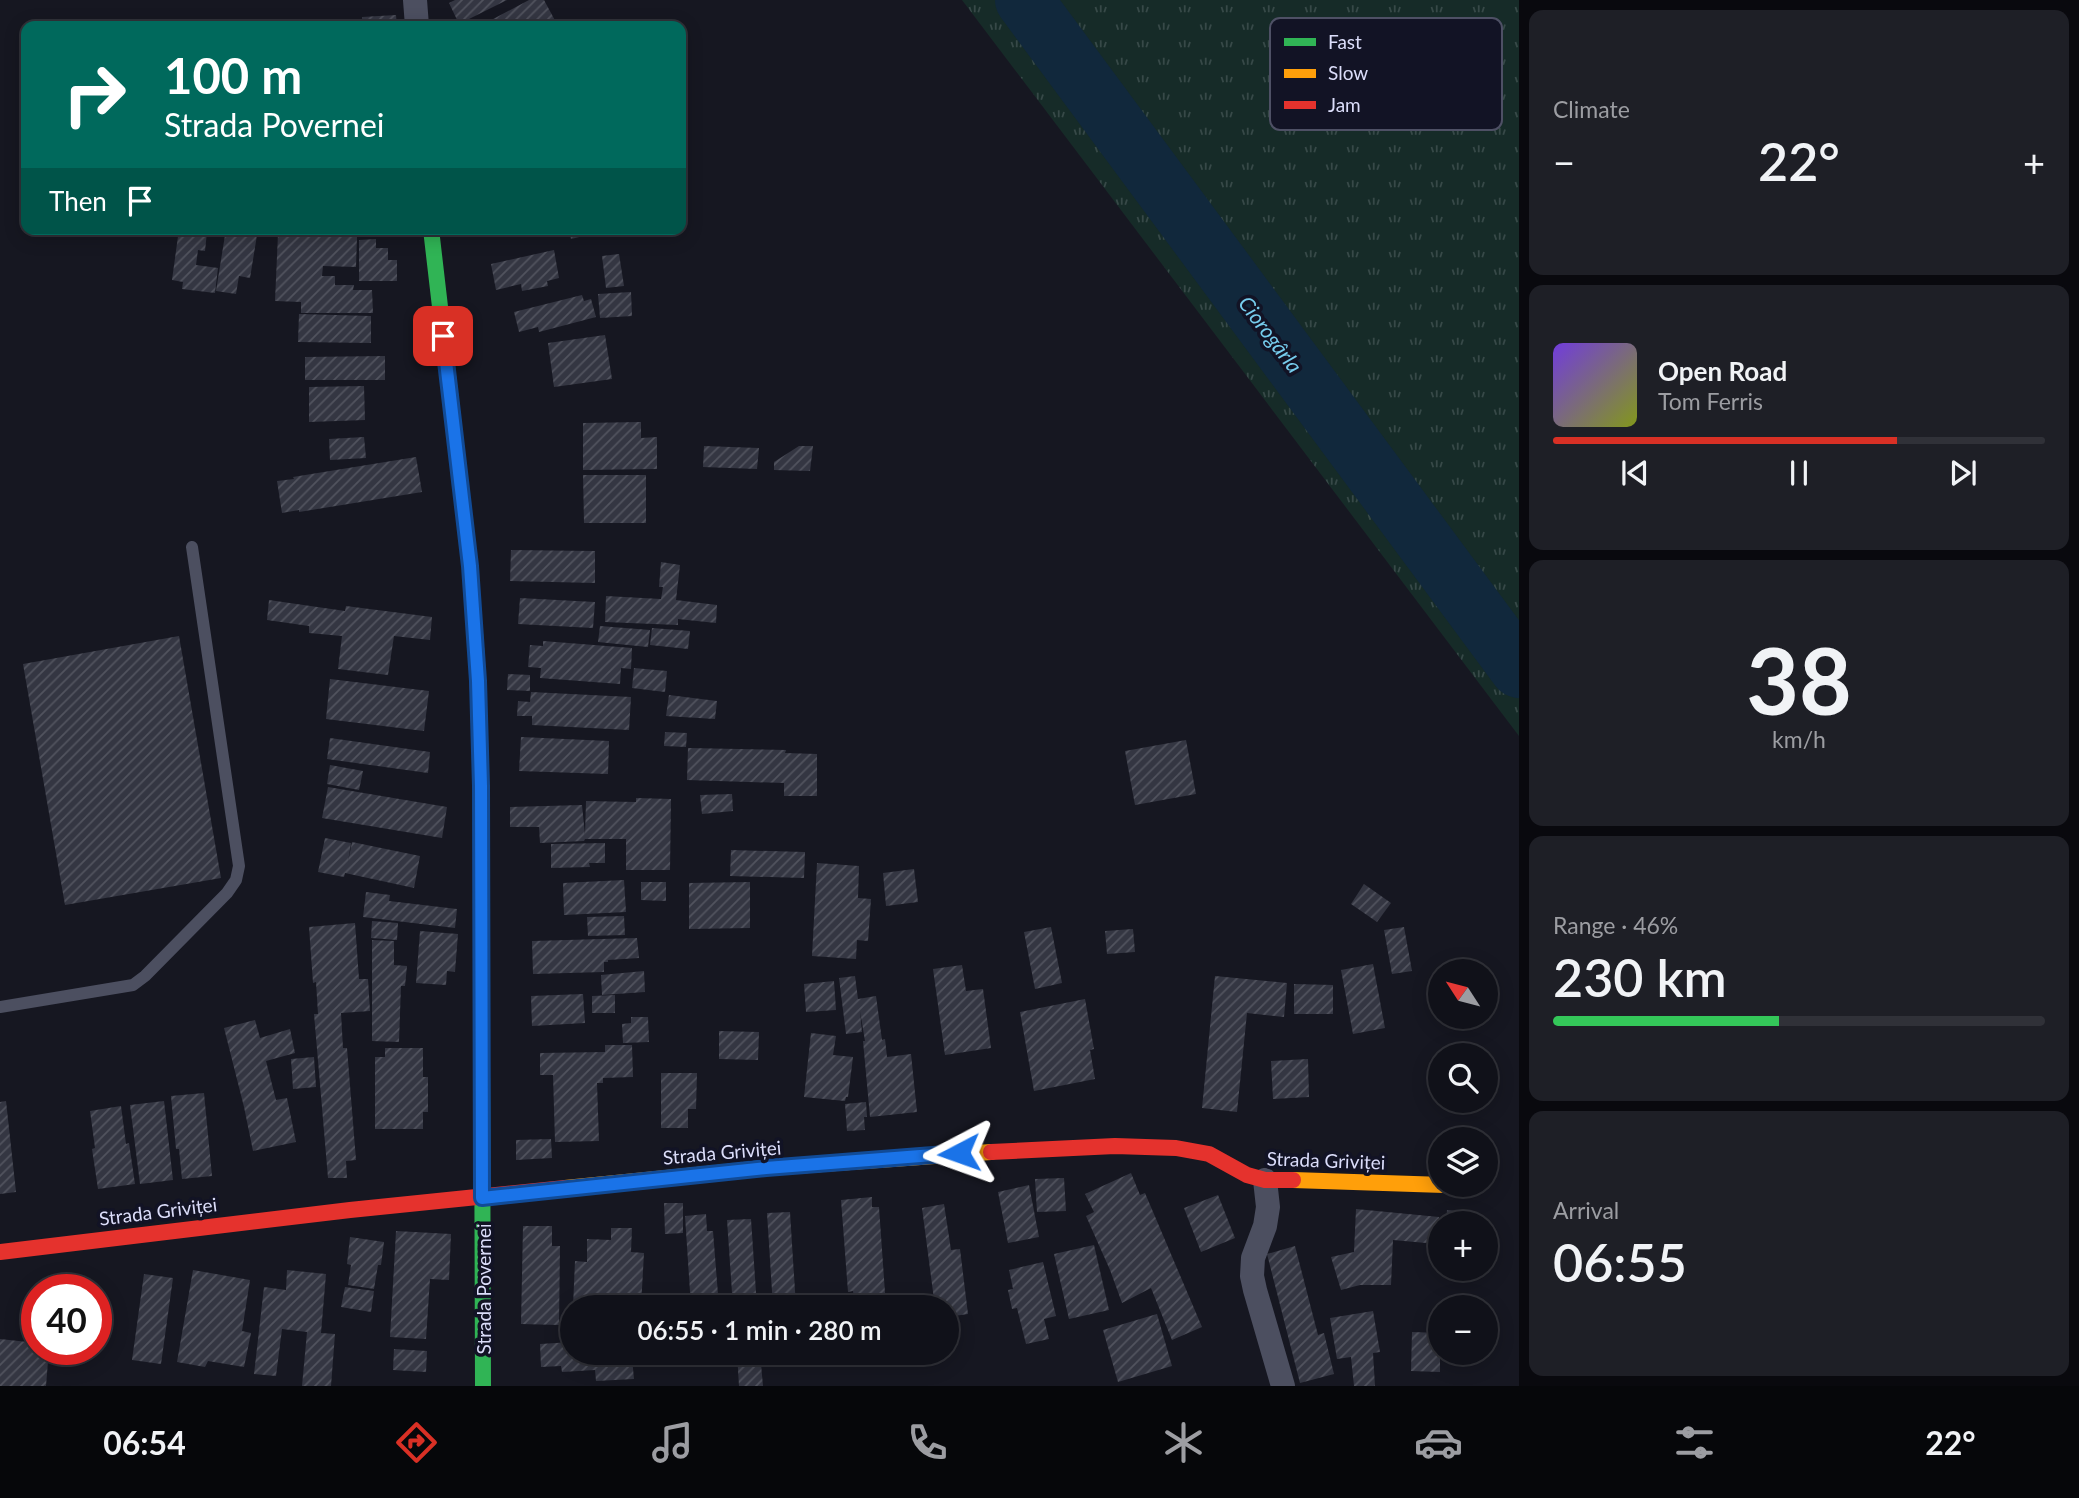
<!DOCTYPE html>
<meta charset="utf-8">
<style>
:root{--surface:#101119;--page:#1e1f26;--text:#f1f3f6;--muted:#9c9da2;--line:#303138;--accent:#d93025}
body{margin:0;font-family:Lato,sans-serif;background:var(--page);color:var(--text);height:100vh;display:flex;flex-direction:column;font-size:26px;white-space:nowrap}
*{box-sizing:border-box;margin:0}
p{font-size:23px;color:var(--muted)}
.icon{flex:none;width:38px;height:38px;fill:none;stroke:currentColor;stroke-width:2;stroke-linecap:round;stroke-linejoin:round}
.map{position:relative;flex:1;overflow:hidden}
.details{display:flex;flex-direction:column;gap:10px;padding:10px;background:#09090e;width:560px}
.details>*{flex:none}
.hud{position:absolute;left:21px;top:21px;width:665px;height:214px;border-radius:14px;box-shadow:0 4px 18px #0003,0 0 0 2px var(--line);background:#00695c;color:#fff;overflow:hidden}
.needle{width:46px;rotate:306deg}
.fabs{position:absolute;left:1428px;top:959px;display:grid;gap:14px}
.fabs a{display:grid;place-items:center;width:70px;height:70px;border-radius:50%;background:var(--surface);box-shadow:0 4px 18px #0003,0 0 0 2px var(--line);font-size:35px}
.speed{position:absolute;left:21px;top:1274px;display:flex;gap:14px;font-size:35px;font-weight:700;text-align:center}
.speed>*{display:grid;place-content:center;width:91px;height:91px;border-radius:50%;background:var(--surface);box-shadow:0 4px 18px #0003,0 0 0 2px var(--line);line-height:1}
.speed .limit{border:10px solid #d22;background:#fff;color:#111}
.pin{position:absolute;display:grid;place-items:center;width:60px;height:60px;color:#fff;margin:-30px;border-radius:14px;box-shadow:0 4px 10px #0006}
.me{position:absolute;width:77px;margin:-38px;rotate:266deg;stroke-linejoin:round;filter:drop-shadow(0 0 5px #0008)}
.turn{display:flex;align-items:center;gap:24px;height:147px;padding:0 28px;font-size:32px}
.turn .icon{width:91px;height:91px;stroke-width:2.5}
.turn b{display:block;font-size:49px;line-height:60px}
.then{display:flex;align-items:center;height:66px;padding:0 28px;background:#0003;gap:14px;font-size:26px}
.big{font-size:52px;font-weight:600;line-height:1.1}
.details .widget{flex:1;display:flex;flex-direction:column;justify-content:center;gap:10px;min-width:0;padding:0 24px;border-radius:14px;background:var(--page)}
.details .dial{align-items:center;gap:0}
.dial b{font-size:91px;line-height:1}
.song{display:flex;align-items:center;gap:21px}
.cover{width:84px;height:84px;border-radius:10px;background:linear-gradient(135deg,hsl(260 70% 55%),hsl(70 70% 35%))}
.played{height:7px;border-radius:4px;background:linear-gradient(90deg,var(--accent) 70%,var(--line) 70%)}
.keys{display:flex;justify-content:space-around;direction:ltr}
.heat{display:flex;justify-content:space-between;align-items:center;font-size:38px;direction:ltr}
.charge{height:10px;border-radius:5px;background:linear-gradient(90deg,#34c759 46%,var(--line) 0)}
.trip{position:absolute;left:560px;top:1295px;width:399px;height:70px;border-radius:35px;background:var(--surface);box-shadow:0 4px 18px #0003,0 0 0 2px var(--line);font-weight:600;line-height:70px;text-align:center}
.menu{display:flex;height:112px;justify-content:space-around;align-items:center;background:#06070a;color:var(--muted)}
.menu .icon{width:49px;height:49px}
.menu .on{color:var(--accent)}
.menu b{font-size:32px;color:var(--text)}
main{display:flex;flex:1;min-height:0}
.map>svg:first-child{display:block}
</style>
<main>
<div class="map">
<svg width="1519" height="1386" viewBox="0 0 1519 1386">
<defs>
<pattern id="grass-tufts" width="24" height="20" patternUnits="userSpaceOnUse" patternTransform="scale(1.75)"><rect width="24" height="20" fill="#162b28"/><path d="M3 7l-1-3M5 7V3M7 7l1-3M15 17l-1-3M17 17v-4M19 17l1-3" fill="none" stroke="#374948"/></pattern>
<pattern id="building-hatch" width="6" height="6" patternUnits="userSpaceOnUse" patternTransform="scale(1.75)"><rect width="6" height="6" fill="#343642"/><path d="M-1 1l2-2M0 6l6-6M5 7l2-2" fill="none" stroke="#51535e"/></pattern>
</defs>
<rect width="100%" height="100%" fill="#161721"/>
<polygon fill="url(#grass-tufts)" points="962,0 1519,0 1519,736"/>
<g fill="none" stroke-linecap="round" stroke-linejoin="round">
<polyline stroke="#11283c" stroke-width="58" points="1024,0 1519,669"/>
</g>
<g fill="url(#building-hatch)">
<polygon points="455,0 507,0 459,24 449,3"/>
<polygon points="529,0 544,0 558,26 480,26"/>
<polygon points="396,15 397,26 362,26 362,17"/>
<polygon points="179,229 222,229 222,234 207,232 205,251 198,250 196,265 218,268 215,293 182,289 183,282 172,280"/>
<polygon points="226,229 258,229 250,278 239,276 236,294 216,291"/>
<polygon points="262,229 334,229 334,236 357,237 356,267 323,266 322,276 335,276 335,285 354,285 353,290 372,290 373,313 301,313 301,302 275,301 278,234 262,233"/>
<polygon points="569,229 608,229 608,230 571,239"/>
<polygon points="376,239 376,248 388,248 388,260 397,260 397,281 359,281 359,240"/>
<polygon points="554,250 559,278 547,281 548,286 522,291 521,284 496,290 491,264"/>
<polygon points="619,254 624,286 606,288 602,256"/>
<polygon points="631,292 632,316 600,318 598,294"/>
<polygon points="582,295 584,301 591,299 596,317 539,332 538,327 519,332 514,312"/>
<polygon points="299,314 371,316 371,343 298,342"/>
<polygon points="605,335 612,379 554,387 548,343"/>
<polygon points="385,356 385,380 305,380 305,357"/>
<polygon points="364,386 365,420 309,422 309,387"/>
<polygon points="641,422 641,438 657,437 657,469 583,470 583,423"/>
<polygon points="364,437 366,458 330,460 329,439"/>
<polygon points="704,446 759,448 757,469 703,467"/>
<polygon points="799,446 813,446 810,471 774,470 774,462"/>
<polygon points="416,457 422,492 299,512 299,510 282,513 277,481 294,479 293,477"/>
<polygon points="583,475 646,475 646,523 584,523"/>
<polygon points="511,550 595,551 595,583 510,581"/>
<polygon points="661,562 680,565 676,600 717,605 716,623 678,619 678,625 605,622 606,596 661,599 663,587 659,587"/>
<polygon points="520,598 595,602 593,628 518,624"/>
<polygon points="269,600 345,611 346,606 432,617 430,640 394,636 388,675 338,669 342,636 309,633 309,626 267,620"/>
<polygon points="600,626 650,630 648,647 598,642"/>
<polygon points="652,628 690,631 688,649 650,645"/>
<polygon points="179,636 221,878 65,905 23,664"/>
<polygon points="543,641 632,648 631,669 621,668 620,684 540,678 541,668 528,667 530,645 543,646"/>
<polygon points="634,668 667,671 665,692 632,688"/>
<polygon points="508,674 530,675 530,691 507,690"/>
<polygon points="330,679 429,691 424,731 326,719"/>
<polygon points="531,692 631,697 629,730 532,725 532,716 517,716 518,701 530,702"/>
<polygon points="669,695 717,701 715,719 666,716"/>
<polygon points="665,732 687,733 686,747 664,746"/>
<polygon points="521,737 609,741 608,774 519,771"/>
<polygon points="330,738 430,752 428,773 327,759"/>
<polygon points="1186,740 1196,794 1135,805 1125,751"/>
<polygon points="688,748 786,750 785,753 817,754 817,796 784,796 784,783 687,780"/>
<polygon points="330,765 363,771 359,790 327,784"/>
<polygon points="328,787 447,807 442,838 322,818"/>
<polygon points="732,794 733,811 702,814 700,795"/>
<polygon points="636,798 671,799 670,870 626,870 626,839 585,839 584,841 540,843 539,827 510,827 510,807 582,805 585,835 586,801 636,802"/>
<polygon points="325,838 351,843 348,862 352,842 420,856 414,888 345,873 344,877 318,872"/>
<polygon points="605,843 605,863 589,863 590,867 551,868 551,844"/>
<polygon points="731,850 805,852 804,878 730,876"/>
<polygon points="817,863 859,866 858,898 871,899 868,941 857,940 856,959 812,956"/>
<polygon points="914,869 918,902 886,906 883,873"/>
<polygon points="624,880 626,912 564,915 563,883"/>
<polygon points="641,882 666,882 666,901 641,900"/>
<polygon points="750,882 750,928 689,929 689,883"/>
<polygon points="1364,884 1391,903 1377,922 1351,904"/>
<polygon points="366,892 390,895 389,901 457,909 455,928 363,917"/>
<polygon points="624,916 625,935 588,936 587,917"/>
<polygon points="372,921 398,923 397,940 371,938"/>
<polygon points="355,923 359,979 368,979 370,1011 341,1013 343,1048 347,1048 356,1160 346,1161 347,1178 328,1178 314,1014 318,1014 316,982 313,983 309,927"/>
<polygon points="1051,927 1062,983 1035,989 1024,932"/>
<polygon points="1404,927 1412,971 1392,974 1384,930"/>
<polygon points="1133,929 1135,952 1107,954 1105,931"/>
<polygon points="420,931 458,934 455,972 447,971 446,985 416,983"/>
<polygon points="637,938 639,958 608,960 608,962 604,962 604,972 533,974 532,941"/>
<polygon points="372,940 394,941 394,965 407,966 405,986 401,986 399,1042 372,1041"/>
<polygon points="1373,964 1385,1028 1353,1034 1341,970"/>
<polygon points="962,965 966,991 983,989 991,1048 945,1055 933,969"/>
<polygon points="644,971 645,992 602,995 601,975"/>
<polygon points="855,976 858,999 876,996 882,1040 885,1039 887,1057 911,1054 917,1112 870,1117 863,1041 865,1041 860,1011 862,1032 846,1034 839,978"/>
<polygon points="1215,976 1287,983 1284,1017 1247,1013 1237,1112 1202,1108"/>
<polygon points="834,981 836,1010 806,1012 804,984"/>
<polygon points="1294,984 1333,985 1333,1014 1294,1014"/>
<polygon points="583,994 585,1023 532,1026 531,996"/>
<polygon points="615,995 615,1013 592,1013 592,996"/>
<polygon points="1085,999 1094,1049 1090,1050 1095,1079 1034,1091 1020,1012"/>
<polygon points="631,1017 648,1017 649,1042 623,1043 622,1024 631,1023"/>
<polygon points="255,1020 260,1038 290,1029 295,1053 266,1061 276,1100 287,1098 296,1142 253,1151 244,1107 224,1028"/>
<polygon points="719,1031 759,1032 758,1060 719,1059"/>
<polygon points="811,1033 836,1036 833,1055 853,1057 848,1097 846,1097 845,1101 804,1097"/>
<polygon points="605,1045 632,1045 633,1077 603,1078 603,1083 597,1083 599,1141 555,1142 553,1075 540,1075 540,1053 605,1052"/>
<polygon points="385,1048 423,1048 423,1077 428,1077 428,1112 423,1112 423,1129 375,1129 375,1057 385,1057"/>
<polygon points="314,1057 316,1087 293,1089 291,1059"/>
<polygon points="1308,1059 1309,1097 1273,1099 1271,1061"/>
<polygon points="661,1073 697,1073 696,1109 688,1109 688,1128 661,1128"/>
<polygon points="204,1093 212,1176 182,1179 179,1149 176,1149 171,1096"/>
<polygon points="6,1101 16,1192 0,1194 0,1102"/>
<polygon points="164,1101 173,1180 140,1184 130,1105"/>
<polygon points="866,1102 867,1117 864,1117 865,1130 847,1131 845,1104"/>
<polygon points="121,1106 126,1144 129,1143 135,1184 98,1189 92,1149 95,1148 90,1111"/>
<polygon points="551,1139 552,1158 516,1160 516,1140"/>
<polygon points="1131,1173 1140,1195 1145,1193 1202,1327 1172,1340 1151,1288 1122,1303 1110,1270 1086,1216 1094,1212 1085,1194"/>
<polygon points="1064,1178 1066,1211 1037,1212 1035,1179"/>
<polygon points="1029,1185 1039,1237 1008,1243 998,1192"/>
<polygon points="1218,1195 1235,1238 1201,1252 1184,1208"/>
<polygon points="872,1197 872,1207 879,1207 886,1307 855,1307 853,1291 848,1292 841,1200"/>
<polygon points="664,1203 683,1203 683,1233 665,1234"/>
<polygon points="944,1204 951,1250 960,1249 968,1314 947,1317 947,1307 935,1307 922,1208"/>
<polygon points="1356,1209 1439,1217 1437,1244 1393,1240 1391,1285 1360,1285 1341,1290 1331,1257 1354,1252"/>
<polygon points="1447,1210 1468,1212 1467,1223 1446,1223"/>
<polygon points="790,1212 796,1307 773,1307 767,1213"/>
<polygon points="706,1214 707,1231 713,1231 719,1307 691,1307 685,1216"/>
<polygon points="751,1219 757,1307 733,1307 727,1220"/>
<polygon points="523,1226 552,1226 552,1246 560,1246 559,1325 521,1324"/>
<polygon points="611,1228 632,1228 631,1252 644,1253 641,1307 573,1307 575,1261 587,1262 587,1239 611,1240"/>
<polygon points="396,1231 451,1234 449,1280 430,1279 426,1339 390,1337"/>
<polygon points="350,1237 384,1242 381,1265 378,1265 374,1289 348,1285 351,1265 347,1264"/>
<polygon points="1094,1245 1109,1310 1069,1319 1054,1254"/>
<polygon points="1295,1246 1318,1335 1324,1333 1334,1374 1300,1383 1267,1254"/>
<polygon points="1043,1262 1056,1316 1044,1319 1049,1339 1026,1344 1017,1308 1012,1309 1008,1290 1013,1289 1009,1270"/>
<polygon points="193,1270 250,1280 242,1331 251,1333 244,1367 208,1361 205,1367 177,1362"/>
<polygon points="287,1270 326,1274 321,1333 335,1334 331,1386 302,1386 307,1332 282,1329 276,1376 254,1374 264,1287 286,1290"/>
<polygon points="144,1274 173,1278 161,1364 132,1360"/>
<polygon points="345,1287 374,1291 371,1312 341,1307"/>
<polygon points="96,1297 107,1298 100,1346 96,1345"/>
<polygon points="1373,1311 1380,1352 1373,1353 1375,1386 1354,1386 1351,1357 1337,1359 1330,1318"/>
<polygon points="1157,1314 1172,1366 1118,1382 1103,1330"/>
<polygon points="1412,1332 1440,1333 1440,1372 1411,1371"/>
<polygon points="0,1339 37,1343 37,1349 49,1349 46,1386 0,1386"/>
<polygon points="572,1342 572,1353 672,1353 672,1356 632,1358 634,1379 596,1381 595,1370 562,1372 561,1366 541,1367 540,1344"/>
<polygon points="394,1349 427,1351 426,1372 393,1370"/>
<polygon points="737,1353 760,1353 763,1386 739,1386"/>
</g>
<g fill="none" stroke-linecap="round" stroke-linejoin="round">
<polyline stroke="#4c4f60" stroke-width="12" points="0,1007 133,985 145,976 227,893 236,880 239,866 192,547"/>
<g stroke="#4c4f60" stroke-width="24">
<polyline points="415,0 417,26"/>
<polyline points="1265,1180 1268,1207 1265,1226 1253,1258 1252,1276 1255,1290 1283,1386"/>
</g>
<g stroke="#30b455" stroke-width="16">
<polyline points="431,229 470,566 477,661"/>
<polyline points="482,1068 483,1386"/>
</g>
<g stroke="#ff9f0a" stroke-width="16">
<polyline points="1293,1180 1444,1185"/>
<polyline points="565,1188 766,1168 991,1152"/>
</g>
<g stroke="#e5322d" stroke-width="16">
<polyline points="477,661 481,786 482,1068"/>
<polyline points="991,1152 1115,1146 1176,1148 1209,1154 1247,1175 1265,1180 1293,1180"/>
<polyline points="0,1252 350,1210 565,1188"/>
</g>
</g>
<g fill="none" stroke-linecap="round" stroke-linejoin="round">
<g stroke="#114b97" stroke-width="18">
<polyline id="route" points="443,336 470,566 478,681 481,786 482,1198 766,1168 959,1153"/>
</g>
<use href="#route" stroke="#1a73e8" stroke-width="12"/>
</g>
<g text-anchor="middle" dominant-baseline="central" stroke-width="7" stroke-linejoin="round" paint-order="stroke">
<g font-size="19" fill="#dbddfa" stroke="#121325">
<text transform="translate(722 1152) rotate(-5)">Strada Griviței</text>
<text transform="translate(1326 1160) rotate(2)">Strada Griviței</text>
<text transform="translate(158 1211) rotate(-7)">Strada Griviței</text>
<text transform="translate(483 1289) rotate(-90)">Strada Povernei</text>
</g>
<g font-size="21" font-style="italic" fill="#76cced" stroke="#121325">
<text transform="translate(1271 334) rotate(53)">Ciorogârla</text>
</g>
</g>
<rect x="1270" y="18" width="232" height="112" rx="10" fill="#121325" stroke="#4e5065" stroke-width="2"/>
<rect x="1284" y="38" width="32" height="8" fill="#30b455"/>
<rect x="1284" y="69" width="32" height="9" fill="#ff9f0a"/>
<rect x="1284" y="101" width="32" height="8" fill="#e5322d"/>
<g font-size="19" fill="#dbddfa">
<text x="1328" y="49">Fast</text>
<text x="1328" y="80">Slow</text>
<text x="1328" y="112">Jam</text>
</g>
</svg>
<div class="fabs">
<a><svg class="needle" viewBox="-14 -14 28 28"><path d="M0-13l5 13h-10z" fill="#e53935"/><path d="M0 13l5-13h-10z" fill="#9c9da2"/></svg></a>
<a><svg class="icon" aria-label="search" viewBox="0 0 24 24"><circle cx="10" cy="10" r="6"/><path d="M15 15l6 6"/></svg></a>
<a><svg class="icon" aria-label="layers" viewBox="0 0 24 24"><path d="M12 4l9 5-9 5-9-5zM3 14l9 5 9-5"/></svg></a>
<a>+</a>
<a>−</a>
</div>
<div class="speed"><div class="limit">40</div></div>
<div class="pin" style="left:443px;top:336px;background:#d93025"><svg class="icon" aria-label="arrive" viewBox="0 0 24 24"><path d="M6 21V4h12l-3 4 3 4H6"/></svg></div>
<svg class="me" style="left:959px;top:1153px" viewBox="-20 -20 40 40"><path d="M0-17L14 15 0 8-14 15z" fill="#1a73e8" stroke="#fff" stroke-width="4"/></svg>
<div class="trip">06:55 · 1 min · 280 m</div>
<div class="hud">
<div class="turn"><svg class="icon" aria-label="right" viewBox="0 0 24 24"><path d="M7 20v-9h11M14 6l5 5-5 5"/></svg><div><b>100 m</b>Strada Povernei</div></div>
<div class="then">Then<svg class="icon" aria-label="arrive" viewBox="0 0 24 24"><path d="M6 21V4h12l-3 4 3 4H6"/></svg></div>
</div>
</div>
<section class="details">
<div class="widget"><p>Climate</p>
<div class="heat"><a>−</a><b class="big">22°</b><a>+</a></div>
</div>
<div class="widget">
<div class="song"><i class="cover"></i><div><b>Open Road</b><p>Tom Ferris</p></div></div>
<div class="played"></div>
<div class="keys"><svg class="icon" aria-label="previous" viewBox="0 0 24 24"><path d="M18 5L8 12l10 7zM5 5v14"/></svg><svg class="icon" aria-label="pause" viewBox="0 0 24 24"><path d="M8 5v14M16 5v14"/></svg><svg class="icon" aria-label="next" viewBox="0 0 24 24"><path d="M6 5l10 7-10 7zM19 5v14"/></svg></div>
</div>
<div class="widget dial"><b>38</b><p>km/h</p></div>
<div class="widget"><p>Range · 46%</p><b class="big">230 km</b><div class="charge"></div></div>
<div class="widget"><p>Arrival</p><b class="big">06:55</b></div>
</section>
</main>
<nav class="menu">
<b>06:54</b>
<svg class="icon on" aria-label="directions" viewBox="0 0 24 24"><path d="M12 3l9 9-9 9-9-9zM9 14v-3h6M13 9l2 2-2 2"/></svg>
<svg class="icon" aria-label="music" viewBox="0 0 24 24"><path d="M9 18V5l10-2v13"/><circle cx="6" cy="18" r="3"/><circle cx="16" cy="16" r="3"/></svg>
<svg class="icon" aria-label="phone" viewBox="0 0 24 24"><path d="M5 4h4l2 5-3 2q2 4 5 5l2-3 5 2v4C11 20 4 13 5 4z"/></svg>
<svg class="icon" aria-label="climate" viewBox="0 0 24 24"><path d="M12 3v18M4 7l16 10M4 17L20 7"/></svg>
<svg class="icon" aria-label="car" viewBox="0 0 24 24"><path d="M5 17H2v-5l4-1 3-4h7l3 4 3 1v5h-3M9 17h6M6 11h13"/><circle cx="7" cy="17" r="2"/><circle cx="17" cy="17" r="2"/></svg>
<svg class="icon" aria-label="filters" viewBox="0 0 24 24"><path d="M4 7h16M4 17h16"/><circle cx="9" cy="7" r="2"/><circle cx="15" cy="17" r="2"/></svg>
<b>22°</b>
</nav>
